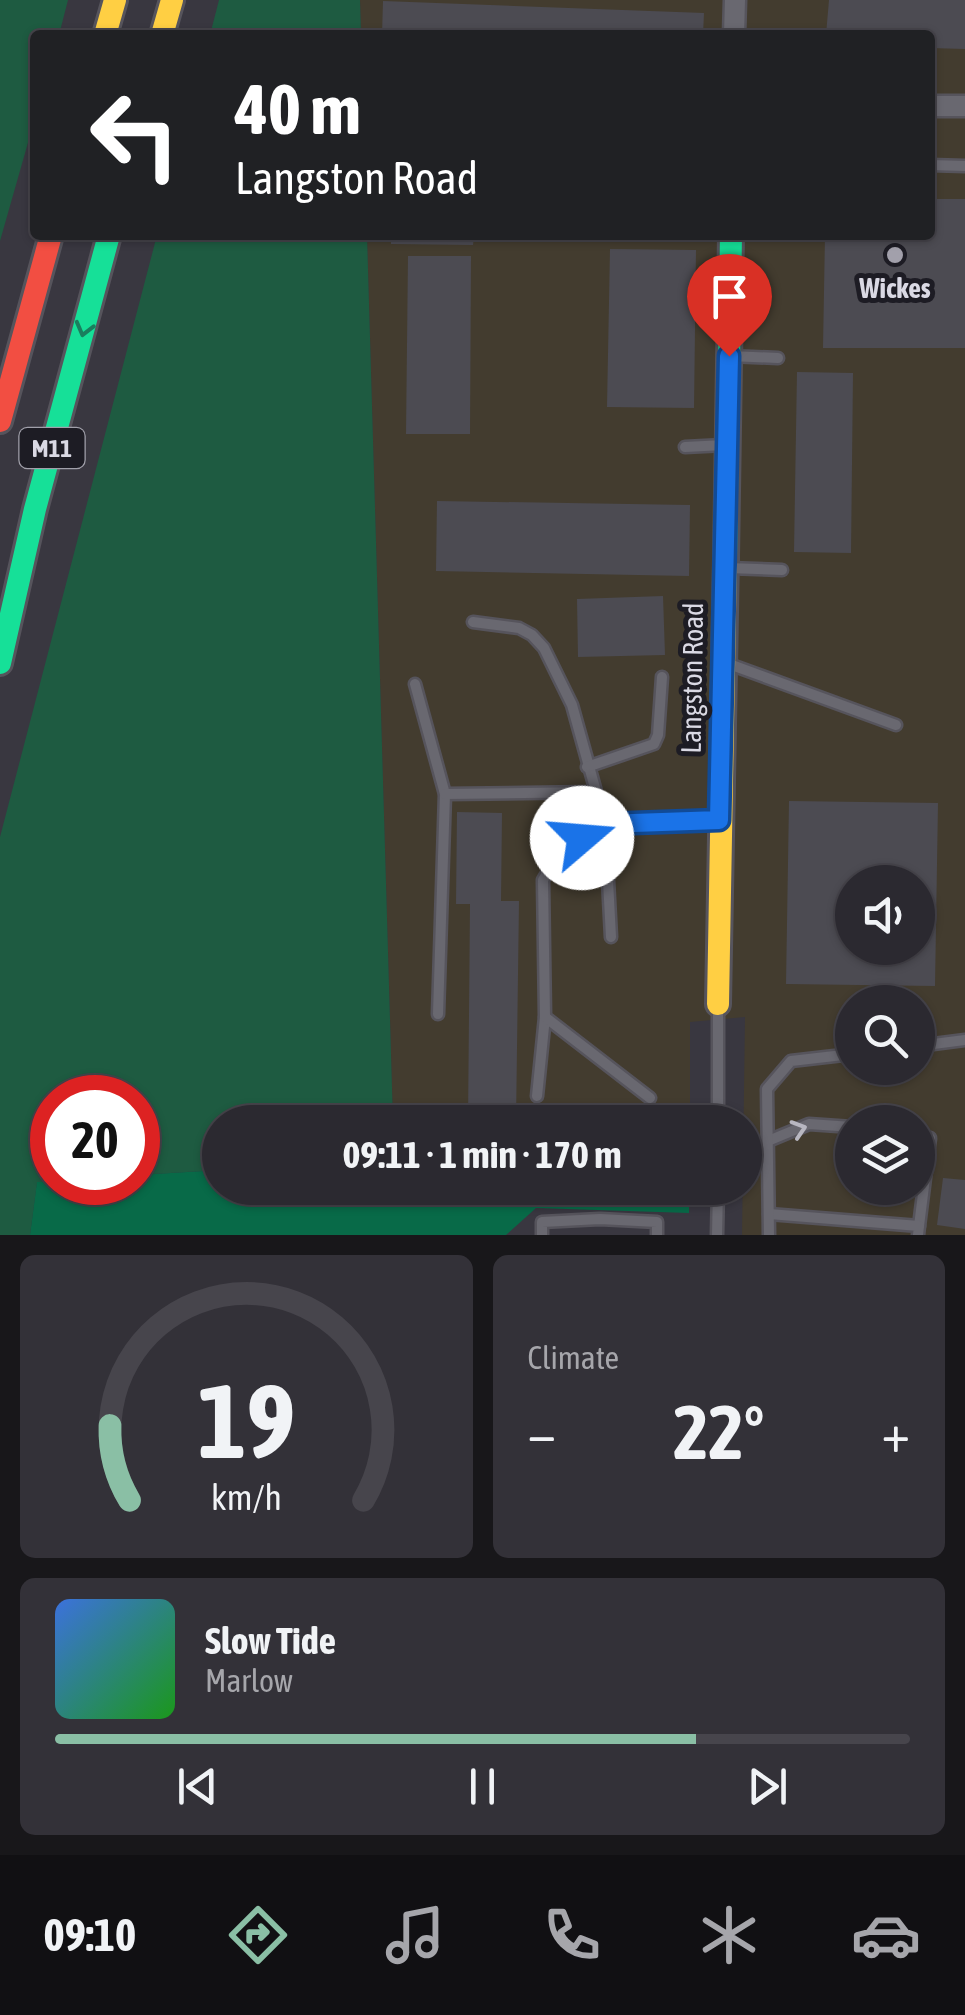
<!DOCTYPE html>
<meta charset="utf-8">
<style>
:root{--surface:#2b2930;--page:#333138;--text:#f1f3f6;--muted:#a6a6ab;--line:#47454c;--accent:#8abfa5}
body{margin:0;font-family:"Asap Condensed",sans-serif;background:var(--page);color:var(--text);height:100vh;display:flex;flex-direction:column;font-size:38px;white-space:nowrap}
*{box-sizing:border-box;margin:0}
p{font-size:32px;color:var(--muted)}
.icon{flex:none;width:55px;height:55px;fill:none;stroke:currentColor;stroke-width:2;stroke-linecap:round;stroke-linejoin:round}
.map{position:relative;height:1235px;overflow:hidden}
.sheet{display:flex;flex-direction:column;gap:20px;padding:20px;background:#18171a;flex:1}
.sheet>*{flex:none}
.hud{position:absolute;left:30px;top:30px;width:905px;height:210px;border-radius:10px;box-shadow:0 2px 8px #0004,0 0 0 2px var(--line);background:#202124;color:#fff;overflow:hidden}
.fabs{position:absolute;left:835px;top:865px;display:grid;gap:20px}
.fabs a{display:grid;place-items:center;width:100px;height:100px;border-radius:50%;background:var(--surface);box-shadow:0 2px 8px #0004,0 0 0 2px var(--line);font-size:50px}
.speed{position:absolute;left:30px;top:1075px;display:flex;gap:20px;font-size:50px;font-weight:700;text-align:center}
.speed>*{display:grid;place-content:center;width:130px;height:130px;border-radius:50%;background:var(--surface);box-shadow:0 2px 8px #0004,0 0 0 2px var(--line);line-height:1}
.speed .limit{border:15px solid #d22;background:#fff;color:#111}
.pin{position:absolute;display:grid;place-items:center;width:85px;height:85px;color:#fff;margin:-102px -42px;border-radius:50% 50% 50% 0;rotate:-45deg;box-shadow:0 0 10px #0007}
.pin .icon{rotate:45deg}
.me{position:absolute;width:110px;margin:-55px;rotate:72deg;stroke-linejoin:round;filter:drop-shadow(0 0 8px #0008)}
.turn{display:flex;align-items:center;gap:35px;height:210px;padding:0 40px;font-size:45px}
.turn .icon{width:130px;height:130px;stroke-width:2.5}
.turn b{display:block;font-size:70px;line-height:85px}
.big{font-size:75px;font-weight:700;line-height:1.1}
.sheet .widget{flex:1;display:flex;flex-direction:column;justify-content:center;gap:15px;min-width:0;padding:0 35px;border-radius:15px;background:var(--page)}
.sheet .dial{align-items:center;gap:0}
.dial svg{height:260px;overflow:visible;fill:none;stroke:var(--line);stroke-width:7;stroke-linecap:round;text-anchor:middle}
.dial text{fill:var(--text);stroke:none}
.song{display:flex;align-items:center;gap:30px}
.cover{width:120px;height:120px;border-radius:15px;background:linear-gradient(135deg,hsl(220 70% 55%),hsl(120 70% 35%))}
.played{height:10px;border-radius:5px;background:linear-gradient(90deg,var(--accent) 75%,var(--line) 75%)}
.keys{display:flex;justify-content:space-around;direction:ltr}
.heat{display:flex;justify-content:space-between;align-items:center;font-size:55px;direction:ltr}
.sheet .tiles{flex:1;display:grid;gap:20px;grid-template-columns:1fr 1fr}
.widget:last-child{grid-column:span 2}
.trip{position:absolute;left:202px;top:1105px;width:560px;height:100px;border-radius:50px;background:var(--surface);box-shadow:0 2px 8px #0004,0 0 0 2px var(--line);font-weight:700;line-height:100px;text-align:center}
.tabs{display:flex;height:160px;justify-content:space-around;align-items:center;background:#111013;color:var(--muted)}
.tabs .icon{width:70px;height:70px}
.tabs .current{color:var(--accent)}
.tabs b{font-size:45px;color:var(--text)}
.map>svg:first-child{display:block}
</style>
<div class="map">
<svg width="965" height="1235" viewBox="0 0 965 1235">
<rect width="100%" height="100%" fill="#393740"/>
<path fill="#433c2f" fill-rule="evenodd" d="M360,0H965V1235H742L745,1017L690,1022V1122H393L367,235H930V35H361ZM852,882H918V948H852ZM852,1002H918V1068H852ZM852,1122H918V1188H852Z"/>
<g fill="#1e5b41">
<polygon points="0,0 68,0 59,35 35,35 35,118 0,241"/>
<polygon points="219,0 360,0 361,35 210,35"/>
<polygon points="157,235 367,235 393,1122 220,1122 220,1170 138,1175 138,1098 52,1098 52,1181 37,1183 30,1235 0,1235 0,837"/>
</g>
<polygon fill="#086a48" points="220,1170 220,1188 689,1188 689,1213 536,1208 506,1235 30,1235 37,1182 138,1182 138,1175"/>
<g fill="#4c4b52" fill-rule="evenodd">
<polygon points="829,0 965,0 965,49 930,48 930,35 826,35"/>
<polygon points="383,1 704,13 703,35 382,35"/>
<polygon points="930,199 965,199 965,348 823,348 825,235 930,235"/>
<polygon points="391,235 474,235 473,245 391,244"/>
<polygon points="610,249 696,250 694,408 607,407"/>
<polygon points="408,256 471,256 470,434 406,434"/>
<polygon points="797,372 853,373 851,553 794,552"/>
<polygon points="437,501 690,505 689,576 436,571"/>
<polygon points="663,596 665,655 578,657 577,599"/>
<path d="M789,801L938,803L935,986L786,984ZM852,882H918V948H852Z"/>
<polygon points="457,812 502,813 501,901 519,901 516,1122 468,1122 470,904 456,904"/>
<polygon points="943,1178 965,1180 965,1229 937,1225"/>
</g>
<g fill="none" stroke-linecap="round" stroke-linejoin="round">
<g stroke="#56545c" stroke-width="15">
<g id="lane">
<polyline points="930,165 965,166"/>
<polyline points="730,356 778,358"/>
<polyline points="685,447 724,445"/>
<polyline points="728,568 782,570"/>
<polyline points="473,622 519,628 532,635 544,648 572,705 605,824 611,937"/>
<polyline points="729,664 896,725"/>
<polyline points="415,684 445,794 438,1014"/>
<polyline points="587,767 654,744 658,735 662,677"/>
<polyline points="445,794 595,792"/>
<polyline points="918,1046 965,1040"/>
<polyline points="537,1096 545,1017"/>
<polyline points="650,1098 545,1017 543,880 559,853 605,824 718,821"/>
<polyline points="718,1122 718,1005"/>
<polyline points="918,1136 930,1138 919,1226"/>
<polyline points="768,1141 809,1124 852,1127"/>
<polyline points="769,1214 919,1226 918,1235"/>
<polyline points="542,1235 542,1222 600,1219 657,1222 657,1235"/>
<polyline points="717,1235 718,1188"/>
<polyline points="769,1235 767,1089 791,1061 852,1054"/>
</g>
</g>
<g stroke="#56545c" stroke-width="25">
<g id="street">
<polyline points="734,35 735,0"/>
<polyline points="930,106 965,106"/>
</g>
</g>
<g stroke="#56545c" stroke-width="28">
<g id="fast">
<polyline points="726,557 731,235"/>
<polyline points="0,663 35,509 109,235"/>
</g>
</g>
<g stroke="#56545c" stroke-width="28">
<g id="slow">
<polyline points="105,35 115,0"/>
<polyline points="162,35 172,0"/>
<polyline points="718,1004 726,557"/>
</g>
</g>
<g stroke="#56545c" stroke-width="28">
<polyline id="jam" points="0,421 51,235"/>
</g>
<use href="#lane" stroke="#696870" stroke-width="10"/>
<use href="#street" stroke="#696870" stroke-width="20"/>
<use href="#fast" stroke="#16e098" stroke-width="22"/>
<use href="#slow" stroke="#ffcf43" stroke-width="22"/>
<use href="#jam" stroke="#f24e42" stroke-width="22"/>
</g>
<defs><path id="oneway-chevron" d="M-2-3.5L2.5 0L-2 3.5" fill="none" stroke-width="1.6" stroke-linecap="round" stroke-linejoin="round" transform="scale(2.5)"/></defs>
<use stroke="#1a7e5e" href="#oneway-chevron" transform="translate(84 329) rotate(105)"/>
<use stroke="#b8b7c1" href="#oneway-chevron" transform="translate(799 1129) rotate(-18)"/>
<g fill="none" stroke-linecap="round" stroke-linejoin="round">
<g stroke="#114b97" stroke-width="25">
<polyline id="route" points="582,838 605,824 719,820 729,356"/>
</g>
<use href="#route" stroke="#1a73e8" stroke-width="18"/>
</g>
<circle fill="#a2a0ab" stroke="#1d1c24" stroke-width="4" cx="895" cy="255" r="10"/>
<g text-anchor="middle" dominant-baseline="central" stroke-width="10" stroke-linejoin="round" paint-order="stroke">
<rect fill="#1d1c24" stroke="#a1a0aa" stroke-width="2.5" x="19.5" y="428" width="65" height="40" rx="8"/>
<g font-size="25" font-weight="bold" fill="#dad9e4">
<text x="52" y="448">M11</text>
</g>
<g font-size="28" font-weight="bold" fill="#dad9e4" stroke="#1d1c24">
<text x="895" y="288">Wickes</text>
</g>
<g font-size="28" fill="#dad9e4" stroke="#1d1c24">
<text transform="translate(692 678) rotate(-89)">Langston Road</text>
</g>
</g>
</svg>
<div class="fabs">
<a><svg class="icon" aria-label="sound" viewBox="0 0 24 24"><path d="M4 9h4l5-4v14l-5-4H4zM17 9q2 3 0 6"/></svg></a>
<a><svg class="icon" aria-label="search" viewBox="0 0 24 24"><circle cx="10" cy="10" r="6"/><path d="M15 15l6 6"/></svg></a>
<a><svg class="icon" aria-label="layers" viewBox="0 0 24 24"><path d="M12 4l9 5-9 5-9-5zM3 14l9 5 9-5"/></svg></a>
</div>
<div class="speed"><div class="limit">20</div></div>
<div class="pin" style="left:729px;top:356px;background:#d93025"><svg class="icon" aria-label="arrive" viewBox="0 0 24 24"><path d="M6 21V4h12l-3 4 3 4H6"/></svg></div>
<svg class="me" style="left:582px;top:838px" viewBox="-20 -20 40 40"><circle r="19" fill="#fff"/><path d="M0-13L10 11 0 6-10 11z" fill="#1a73e8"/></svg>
<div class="trip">09:11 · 1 min · 170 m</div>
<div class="hud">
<div class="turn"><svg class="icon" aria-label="left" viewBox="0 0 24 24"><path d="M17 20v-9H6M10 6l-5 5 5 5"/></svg><div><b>40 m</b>Langston Road</div></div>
</div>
</div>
<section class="sheet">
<div class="tiles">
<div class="widget dial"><svg viewBox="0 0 100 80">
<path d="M14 69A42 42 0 1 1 86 69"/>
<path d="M14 69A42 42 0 0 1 8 46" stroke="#8abfa5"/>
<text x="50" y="56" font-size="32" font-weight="700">19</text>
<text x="50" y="72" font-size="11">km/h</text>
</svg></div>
<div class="widget"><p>Climate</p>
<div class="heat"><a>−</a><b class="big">22°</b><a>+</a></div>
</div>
<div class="widget">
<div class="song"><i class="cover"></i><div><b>Slow Tide</b><p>Marlow</p></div></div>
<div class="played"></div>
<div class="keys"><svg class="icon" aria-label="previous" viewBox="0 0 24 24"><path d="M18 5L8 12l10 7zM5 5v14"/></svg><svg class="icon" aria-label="pause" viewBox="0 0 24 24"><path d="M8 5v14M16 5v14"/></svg><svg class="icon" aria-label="next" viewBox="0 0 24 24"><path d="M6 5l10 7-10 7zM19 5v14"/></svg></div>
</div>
</div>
</section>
<nav class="tabs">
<b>09:10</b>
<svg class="icon current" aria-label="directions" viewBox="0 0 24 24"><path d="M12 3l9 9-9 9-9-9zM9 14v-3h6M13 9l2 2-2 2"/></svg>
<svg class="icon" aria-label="music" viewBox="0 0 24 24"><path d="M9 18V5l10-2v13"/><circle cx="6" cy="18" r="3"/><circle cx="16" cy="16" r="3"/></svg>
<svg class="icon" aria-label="phone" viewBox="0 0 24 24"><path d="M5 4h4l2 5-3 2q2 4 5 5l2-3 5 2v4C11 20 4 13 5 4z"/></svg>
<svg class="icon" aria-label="climate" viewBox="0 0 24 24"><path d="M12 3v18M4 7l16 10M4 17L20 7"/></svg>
<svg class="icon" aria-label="car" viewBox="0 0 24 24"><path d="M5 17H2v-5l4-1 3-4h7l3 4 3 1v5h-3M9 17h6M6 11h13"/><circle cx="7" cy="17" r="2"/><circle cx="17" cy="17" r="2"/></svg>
</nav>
